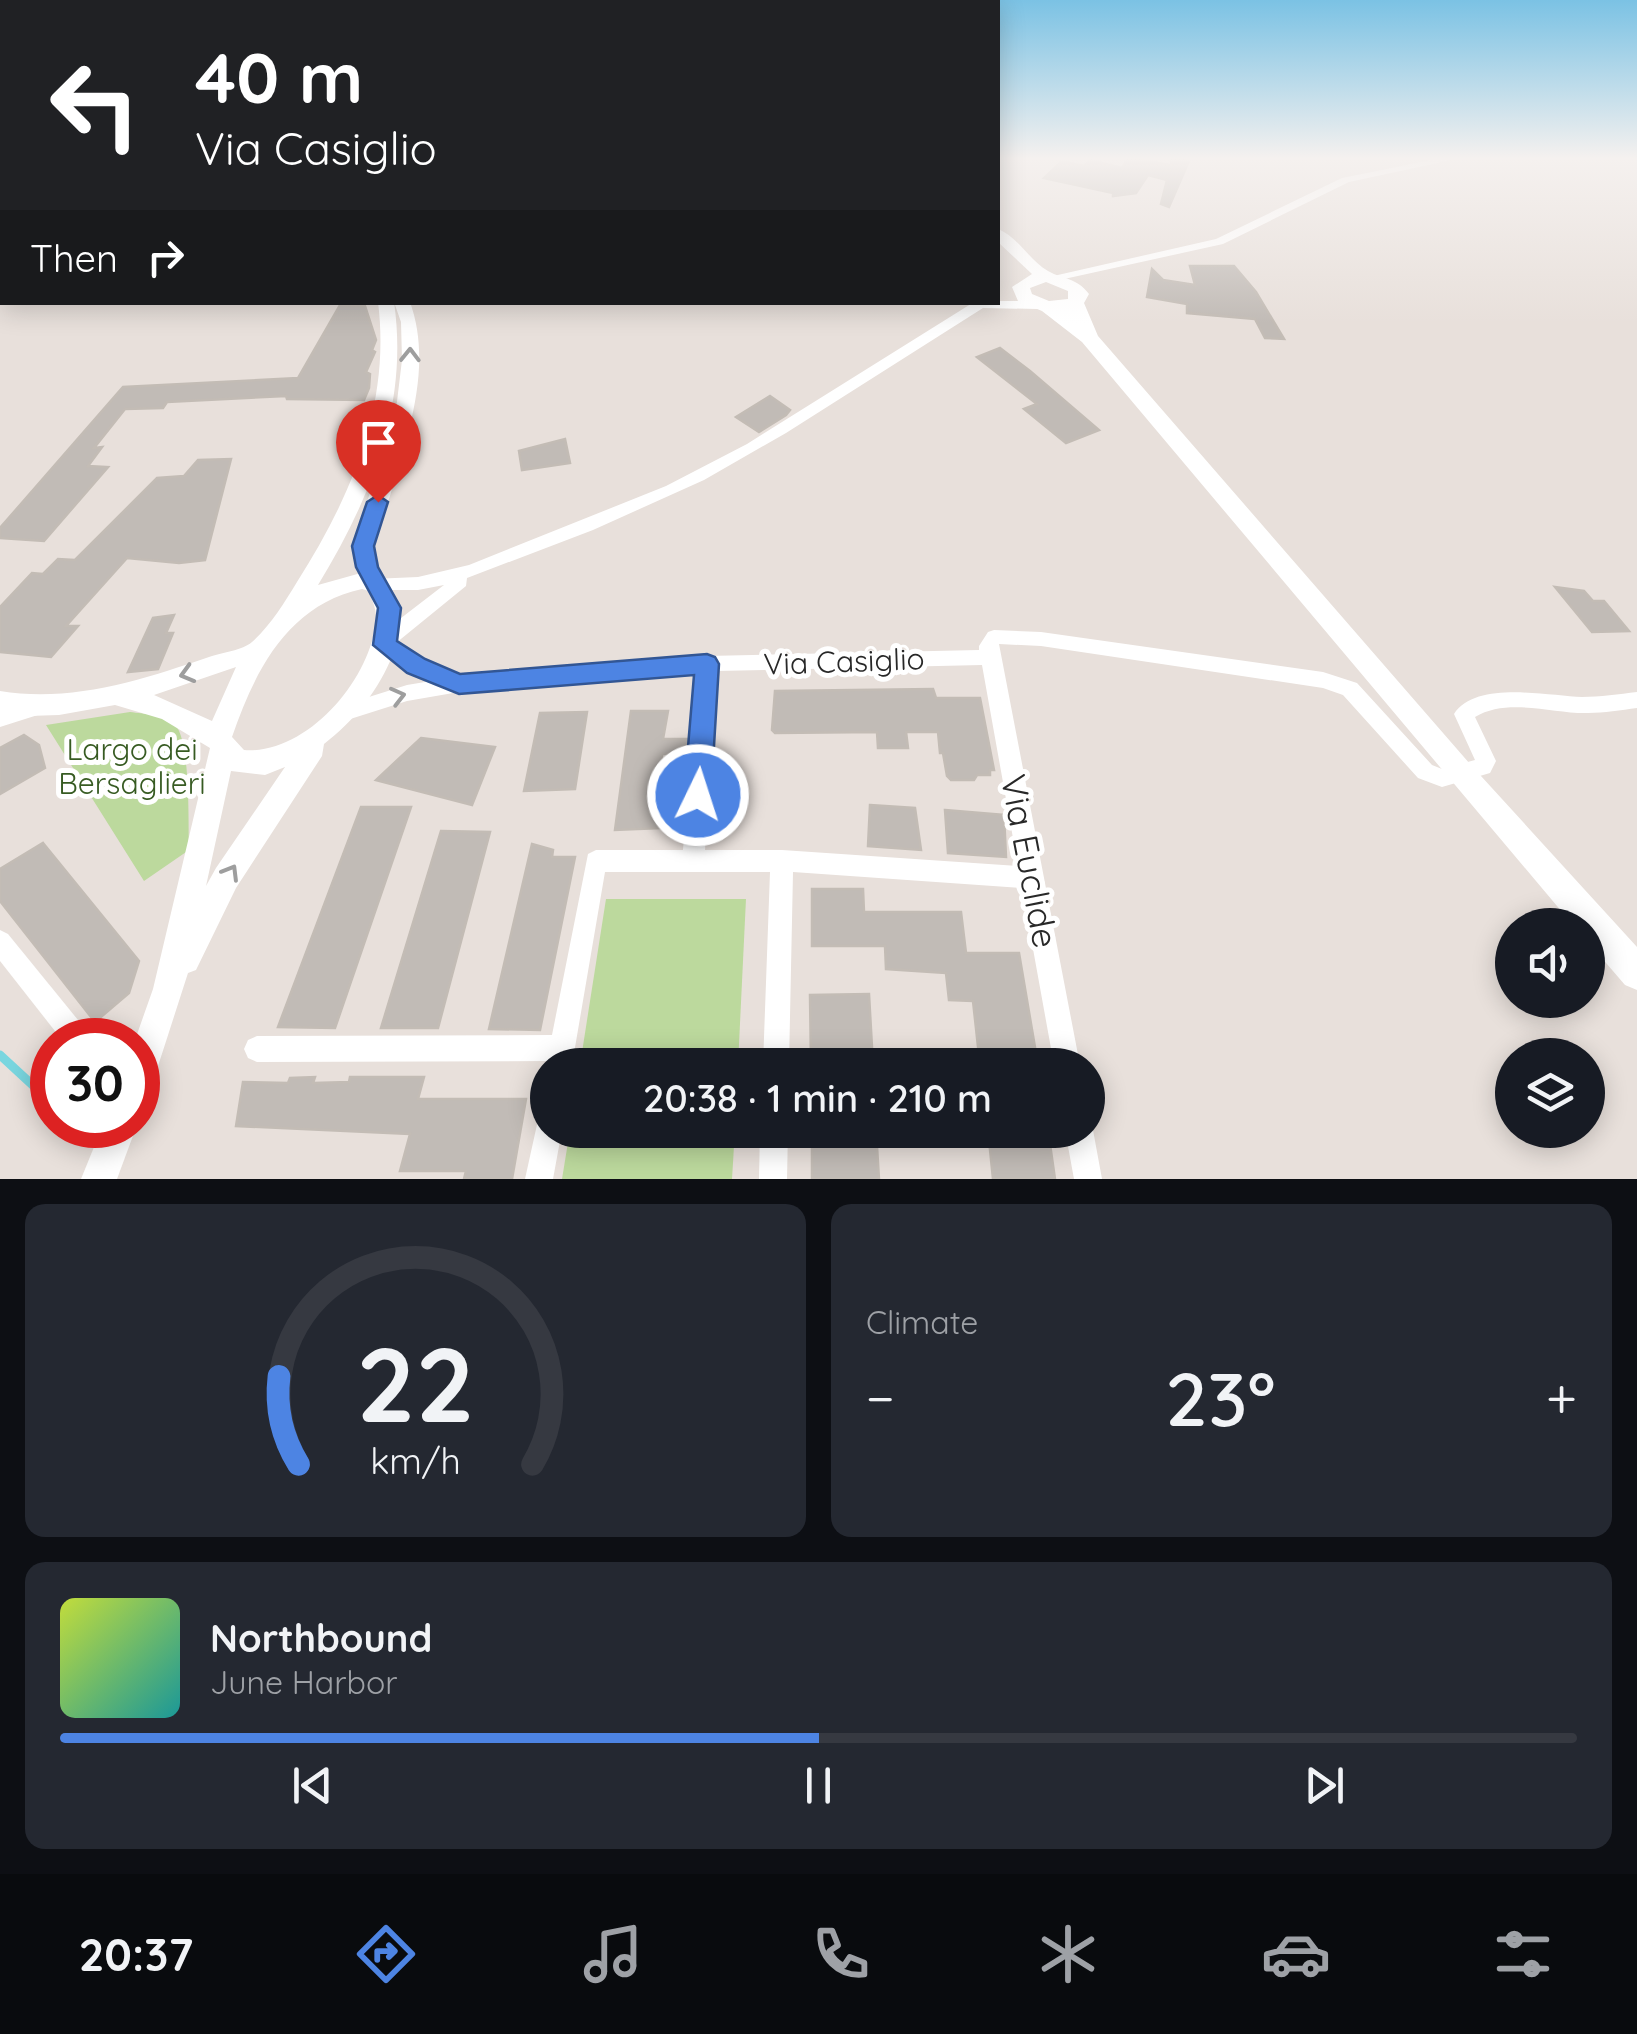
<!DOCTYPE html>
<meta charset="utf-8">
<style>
:root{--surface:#171b24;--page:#242831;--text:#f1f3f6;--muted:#9ea1a6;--line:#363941;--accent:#4d84e3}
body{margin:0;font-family:Quicksand,sans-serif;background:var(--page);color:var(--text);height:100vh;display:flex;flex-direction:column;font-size:38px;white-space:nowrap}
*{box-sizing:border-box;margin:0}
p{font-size:32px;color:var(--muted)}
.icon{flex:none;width:55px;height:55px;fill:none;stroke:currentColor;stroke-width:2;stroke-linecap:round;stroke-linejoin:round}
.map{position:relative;height:1179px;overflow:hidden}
.sheet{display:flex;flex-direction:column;gap:25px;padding:25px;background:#0d0f14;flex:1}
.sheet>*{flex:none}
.banner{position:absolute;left:0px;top:0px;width:1000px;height:305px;box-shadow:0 5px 25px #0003;background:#202124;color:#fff;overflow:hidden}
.controls{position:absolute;left:1495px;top:908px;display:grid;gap:20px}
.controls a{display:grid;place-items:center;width:110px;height:110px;border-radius:50%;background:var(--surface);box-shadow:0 5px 25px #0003;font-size:50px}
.speed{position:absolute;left:30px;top:1018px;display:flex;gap:20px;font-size:50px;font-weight:700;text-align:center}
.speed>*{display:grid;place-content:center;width:130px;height:130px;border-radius:50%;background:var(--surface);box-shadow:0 5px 25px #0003;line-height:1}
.speed .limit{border:15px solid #d22;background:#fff;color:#111}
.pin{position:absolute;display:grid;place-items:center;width:85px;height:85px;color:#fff;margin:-102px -42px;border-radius:50% 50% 50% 0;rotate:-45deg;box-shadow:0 0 10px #0007}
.pin .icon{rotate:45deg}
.me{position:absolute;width:110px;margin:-55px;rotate:4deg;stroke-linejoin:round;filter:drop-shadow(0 0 8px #0008)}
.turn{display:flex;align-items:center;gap:35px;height:210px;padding:0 30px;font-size:45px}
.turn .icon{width:130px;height:130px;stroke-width:2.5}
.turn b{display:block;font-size:70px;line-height:85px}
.then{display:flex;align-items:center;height:95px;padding:0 30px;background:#0003;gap:20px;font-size:38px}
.big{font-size:75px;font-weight:600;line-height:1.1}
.sheet .card{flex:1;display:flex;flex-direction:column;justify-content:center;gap:15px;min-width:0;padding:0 35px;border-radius:20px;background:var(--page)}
.sheet .dial{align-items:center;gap:0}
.dial svg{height:260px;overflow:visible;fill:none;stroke:var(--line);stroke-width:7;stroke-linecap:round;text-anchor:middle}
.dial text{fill:var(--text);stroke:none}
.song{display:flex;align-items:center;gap:30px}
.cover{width:120px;height:120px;border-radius:15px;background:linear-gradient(135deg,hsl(70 70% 55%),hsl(180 70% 35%))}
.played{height:10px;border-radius:5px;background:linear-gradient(90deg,var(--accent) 50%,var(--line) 50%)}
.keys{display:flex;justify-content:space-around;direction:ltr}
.heat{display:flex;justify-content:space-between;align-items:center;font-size:55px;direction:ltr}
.sheet .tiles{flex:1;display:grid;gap:25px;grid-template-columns:1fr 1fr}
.card:last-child{grid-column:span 2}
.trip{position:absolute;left:530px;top:1048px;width:575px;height:100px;border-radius:50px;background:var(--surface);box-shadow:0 5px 25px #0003;font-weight:600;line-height:100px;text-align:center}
.menu{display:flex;height:160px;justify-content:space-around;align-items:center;background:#090b0e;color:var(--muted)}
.menu .icon{width:70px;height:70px}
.menu .on{color:var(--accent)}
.menu b{font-size:45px;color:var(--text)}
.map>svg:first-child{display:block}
</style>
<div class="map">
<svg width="1637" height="1179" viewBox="0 0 1637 1179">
<rect width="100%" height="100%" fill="#e8e0db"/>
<g fill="#bcd99d">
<path d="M130,712C144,714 164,714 175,725C191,740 188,826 189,850L144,881L46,725Z"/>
<polygon points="606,899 746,899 738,1065 580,1065"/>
<polygon points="570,1130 735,1130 732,1179 562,1179"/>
</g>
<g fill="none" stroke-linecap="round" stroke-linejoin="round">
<polyline stroke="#79d6df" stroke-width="9" points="0,1055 52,1103"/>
</g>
<g fill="#c1bbb6" stroke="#c3bcb5" stroke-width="2.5">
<polygon points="1128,158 1171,165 1172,158 1189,161 1169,207 1161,204 1167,180 1148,175 1136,193 1113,196 1113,193 1044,178 1062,161 1084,166 1090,160 1122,168"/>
<polygon points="1190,266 1234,266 1256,292 1284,339 1265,338 1255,319 1187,313 1187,304 1147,297 1152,269 1163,280 1195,285"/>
<polygon points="340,305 365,306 376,340 372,350 375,352 366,372 370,374 369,388 364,400 287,399 286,396 167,402 163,408 125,409 94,448 102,447 88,466 108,467 44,541 0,538 0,528 123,387 298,378"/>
<polygon points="1000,348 1030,371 1099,430 1066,443 1024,409 1037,404 977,357"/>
<polygon points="770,396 790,410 786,415 759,432 736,417"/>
<polygon points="565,439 570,463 522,470 519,451"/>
<polygon points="231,459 205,560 179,563 127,558 66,626 78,626 51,657 0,652 0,607 32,573 43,574 58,559 75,560 157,478 184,476 198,460"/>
<polygon points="1555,587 1584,591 1593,601 1604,601 1629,631 1592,632"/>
<polygon points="174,615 166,633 173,633 158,669 128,672 153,618"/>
<polygon points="933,689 936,698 980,698 994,770 990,770 990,775 977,775 974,780 951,780 947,776 943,753 940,753 938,732 906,732 908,748 878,748 877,732 775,733 772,730 775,691"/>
<polygon points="631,711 668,711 663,739 688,739 687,753 662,754 660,784 665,784 661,828 615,830"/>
<polygon points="587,712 575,789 524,791 540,713"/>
<polygon points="24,735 39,745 45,768 0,794 0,748"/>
<polygon points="421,738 495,747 472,805 376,780"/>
<polygon points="870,805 915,808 921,850 868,846"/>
<polygon points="361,807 411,807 335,1028 278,1027"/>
<polygon points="945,810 1004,815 1006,857 948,853"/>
<polygon points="441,831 490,832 438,1028 381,1028"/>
<polygon points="43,843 139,961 129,993 95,1022 0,901 0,869"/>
<polygon points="532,844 553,850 552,857 575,857 540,1030 489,1029"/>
<polygon points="812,889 863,889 864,912 961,912 966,953 1019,953 1038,1065 980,1065 973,1001 949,1000 946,973 886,969 885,946 812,946"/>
<polygon points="869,994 873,1065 811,1065 810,995"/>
<polygon points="315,1077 313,1083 349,1082 350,1077 424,1077 418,1099 526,1099 512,1179 464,1179 466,1171 400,1171 410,1134 236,1126 243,1082 288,1083 290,1078"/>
<polygon points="812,1130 876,1130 879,1179 812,1179"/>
<polygon points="988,1130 1048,1130 1055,1179 993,1179"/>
</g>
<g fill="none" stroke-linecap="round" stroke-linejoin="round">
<g fill="#fff" fill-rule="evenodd">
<polygon points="1441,158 1461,158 1349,182 1223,244 1055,281 1049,277 1216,239 1342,178"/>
<path d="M998,301H1038L1044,305L1038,309L983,308L786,433L704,480L593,530L467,578L466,586L396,643L423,661L459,676L707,656L979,650V646L988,632L994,630L1041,632L1323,672L1357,683L1432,765L1442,769L1475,760L1454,714C1476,680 1548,696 1582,697C1600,697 1619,694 1637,692V708C1621,710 1604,713 1588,713C1553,714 1508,697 1475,717L1496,761L1490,773L1442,787L1418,778L1343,695L1323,688L1041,646L999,644L1080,1065H1054L1022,888L793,872L789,1065H763L770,872H605L572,1065H548V1069L547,1061L257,1062L248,1058L244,1049L248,1040L257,1036L552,1035L588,854L596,850H683L697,672L459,692L407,701L344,721L337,719L334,713L337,707L407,685L431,681L409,671L378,650L376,645L379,635L444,585L418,590H378L372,589L369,584L372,579L418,577L469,565L666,486L747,444L974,302ZM982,665L1018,866L782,850H705L716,671Z"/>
<polygon points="37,699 44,701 47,707 44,713 0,727 0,711"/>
<polygon points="0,930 8,934 87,1031 91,1040 62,1040 0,961"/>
<polygon points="548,1117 548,1130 562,1130 553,1179 525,1179 538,1120"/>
<polygon points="1088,1120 1093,1130 1102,1179 1074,1179 1065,1130 1088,1130"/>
<polygon points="760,1130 788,1130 787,1179 759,1179"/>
</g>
<g fill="#fff" fill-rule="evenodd">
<path d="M378,302H394C409,405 371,498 318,585L361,573L352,547L395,418L402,360L401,322L394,302H410C433,366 408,434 390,496C385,510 374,531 374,547C374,586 415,599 393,654C379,690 354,721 324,744L322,756L236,888L196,970L188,973L150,1091L138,1096L135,1040L153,989L210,748L162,719L115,705L59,715L28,716L0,711V691C71,703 142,680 209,657C221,653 243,650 252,642C271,625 284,603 297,582C351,497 391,405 378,302ZM362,589L369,591C372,600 377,610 376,620C371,680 306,755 244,750L232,737C255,670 288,605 362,589ZM236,667L212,721L154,695ZM285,767L216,868L206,886L231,771L265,775Z"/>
<polygon points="103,1125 137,1125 117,1179 81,1179"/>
</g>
<path fill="#fff" fill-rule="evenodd" d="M998,229C1018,237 1029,260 1048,271C1064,280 1076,277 1089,294L1084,303L1098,336L1470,764L1637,947V990L1625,985L1588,942V925H1573L1082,342L1042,311L1018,301L1012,287L1032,274L998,242ZM1046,282L1068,291V299L1049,301L1032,294L1030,288Z"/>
</g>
<defs><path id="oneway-chevron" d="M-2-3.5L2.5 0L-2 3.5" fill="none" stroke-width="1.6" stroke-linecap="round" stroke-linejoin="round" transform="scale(2.5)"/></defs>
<g stroke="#9e9e9e">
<use href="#oneway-chevron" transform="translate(410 355) rotate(-89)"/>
<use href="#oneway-chevron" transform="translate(187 674) rotate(164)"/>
<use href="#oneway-chevron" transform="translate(398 696) rotate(-14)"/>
<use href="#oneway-chevron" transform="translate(231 872) rotate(-59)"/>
</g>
<linearGradient id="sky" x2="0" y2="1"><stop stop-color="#7bc2e4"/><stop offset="0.49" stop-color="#f5f1ef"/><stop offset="1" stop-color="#f5f1ef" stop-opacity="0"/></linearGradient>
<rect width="1637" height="323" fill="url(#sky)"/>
<polygon fill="#4d84e3" stroke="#325694" stroke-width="2.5" points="378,495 388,502 374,546 378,567 401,608 397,641 425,659 460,674 707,654 715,657 719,664 711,795 707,804 698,808 688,804 684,795 694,675 459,694 407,673 373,645 378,608 356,567 352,546 367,502"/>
<g text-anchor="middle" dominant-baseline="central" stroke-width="10" stroke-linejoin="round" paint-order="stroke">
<g font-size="30" fill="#282828" stroke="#fff">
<text transform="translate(844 661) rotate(-2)">Via Casiglio</text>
</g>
<g font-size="30" fill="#375b22" stroke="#fff">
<text x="132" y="749">Largo dei<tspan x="132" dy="34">Bersaglieri</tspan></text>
</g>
<g font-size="35" fill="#282828" stroke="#fff">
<text transform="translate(1030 861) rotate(79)">Via Euclide</text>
</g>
</g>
</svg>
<div class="controls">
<a><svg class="icon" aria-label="sound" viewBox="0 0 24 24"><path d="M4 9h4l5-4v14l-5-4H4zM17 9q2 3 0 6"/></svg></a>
<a><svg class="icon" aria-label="layers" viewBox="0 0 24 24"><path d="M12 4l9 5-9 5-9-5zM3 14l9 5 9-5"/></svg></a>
</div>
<div class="speed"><div class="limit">30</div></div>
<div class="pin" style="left:378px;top:502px;background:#d93025"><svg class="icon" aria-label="arrive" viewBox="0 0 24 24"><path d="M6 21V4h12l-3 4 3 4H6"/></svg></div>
<svg class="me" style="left:698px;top:795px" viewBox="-20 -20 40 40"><circle r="17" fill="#4d84e3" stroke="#fff" stroke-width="3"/><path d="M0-11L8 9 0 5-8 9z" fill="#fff"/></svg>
<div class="trip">20:38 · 1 min · 210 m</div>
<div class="banner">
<div class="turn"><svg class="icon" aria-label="left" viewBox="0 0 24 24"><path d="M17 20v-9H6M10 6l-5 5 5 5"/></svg><div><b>40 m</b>Via Casiglio</div></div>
<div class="then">Then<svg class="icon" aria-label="right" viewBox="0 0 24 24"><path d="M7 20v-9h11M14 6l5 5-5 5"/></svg></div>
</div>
</div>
<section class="sheet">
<div class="tiles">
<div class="card dial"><svg viewBox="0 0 100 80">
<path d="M14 69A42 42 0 1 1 86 69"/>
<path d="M14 69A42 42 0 0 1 8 42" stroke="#4d84e3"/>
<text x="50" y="56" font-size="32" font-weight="700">22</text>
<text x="50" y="72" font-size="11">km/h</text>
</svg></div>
<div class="card"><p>Climate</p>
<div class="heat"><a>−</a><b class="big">23°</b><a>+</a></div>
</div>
<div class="card">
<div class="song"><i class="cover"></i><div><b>Northbound</b><p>June Harbor</p></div></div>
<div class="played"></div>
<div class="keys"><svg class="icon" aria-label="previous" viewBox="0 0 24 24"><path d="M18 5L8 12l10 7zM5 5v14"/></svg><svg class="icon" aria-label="pause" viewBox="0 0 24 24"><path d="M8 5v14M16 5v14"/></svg><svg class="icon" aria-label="next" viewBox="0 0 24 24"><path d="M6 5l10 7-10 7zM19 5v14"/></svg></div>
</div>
</div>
</section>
<nav class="menu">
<b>20:37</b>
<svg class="icon on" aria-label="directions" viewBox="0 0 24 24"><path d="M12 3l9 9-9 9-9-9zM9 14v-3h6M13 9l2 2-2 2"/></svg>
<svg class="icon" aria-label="music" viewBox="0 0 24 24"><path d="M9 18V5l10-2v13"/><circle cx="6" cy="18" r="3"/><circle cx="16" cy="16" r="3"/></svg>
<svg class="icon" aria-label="phone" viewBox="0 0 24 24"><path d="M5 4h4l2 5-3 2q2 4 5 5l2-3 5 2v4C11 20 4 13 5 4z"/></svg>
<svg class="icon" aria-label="climate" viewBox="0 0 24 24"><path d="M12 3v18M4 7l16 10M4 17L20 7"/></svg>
<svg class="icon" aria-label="car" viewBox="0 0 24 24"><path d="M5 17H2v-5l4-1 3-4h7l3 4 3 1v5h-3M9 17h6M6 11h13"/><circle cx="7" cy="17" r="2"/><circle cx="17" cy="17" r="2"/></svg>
<svg class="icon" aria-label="filters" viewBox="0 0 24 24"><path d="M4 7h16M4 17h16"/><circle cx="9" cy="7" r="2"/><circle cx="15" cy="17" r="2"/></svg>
</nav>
